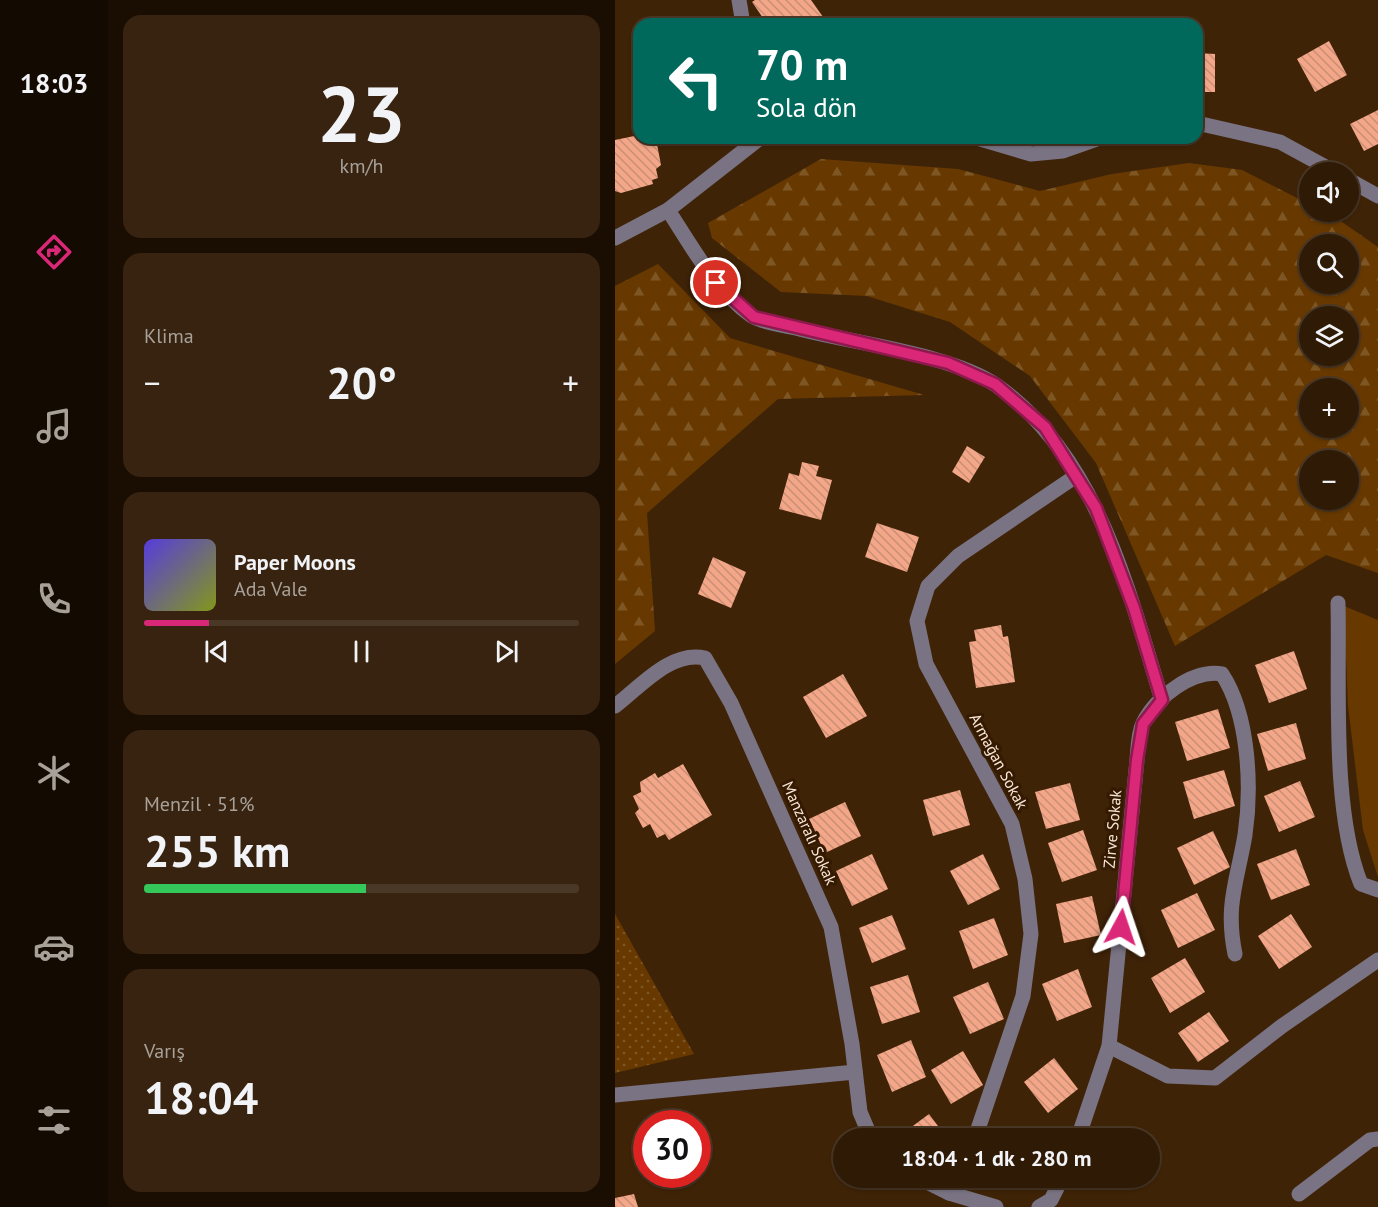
<!DOCTYPE html>
<html lang="tr">
<meta charset="utf-8">
<style>
:root{--surface:#2f1a05;--page:#37230f;--text:#f1f3f6;--muted:#a7a19a;--line:#4a3827;--accent:#db2777}
body{margin:0;font-family:"PT Sans",sans-serif;background:var(--page);color:var(--text);height:100vh;display:flex;flex-direction:column;font-size:22px;white-space:nowrap}
*{box-sizing:border-box;margin:0}
p{font-size:20px;color:var(--muted)}
.icon{flex:none;width:33px;height:33px;fill:none;stroke:currentColor;stroke-width:2;stroke-linecap:round;stroke-linejoin:round}
.map{position:relative;flex:1;overflow:hidden}
.side{display:flex;flex-direction:column;gap:15px;padding:15px;background:#1a0e03;width:507px}
.side>*{flex:none}
.hud{position:absolute;left:18px;top:18px;width:570px;height:126px;border-radius:18px;box-shadow:0 2px 4px #0004,0 0 0 2px var(--line);background:#00695c;color:#fff;overflow:hidden}
.tools{position:absolute;left:684px;top:162px;display:grid;gap:12px}
.tools a{display:grid;place-items:center;width:60px;height:60px;border-radius:50%;background:var(--surface);box-shadow:0 2px 4px #0004,0 0 0 2px var(--line);font-size:30px}
.speed{position:absolute;left:18px;top:1110px;display:flex;gap:12px;font-size:30px;font-weight:700;text-align:center}
.speed>*{display:grid;place-content:center;width:78px;height:78px;border-radius:50%;background:var(--surface);box-shadow:0 2px 4px #0004,0 0 0 2px var(--line);line-height:1}
.speed .limit{border:9px solid #d22;background:#fff;color:#111}
.pin{position:absolute;display:grid;place-items:center;width:51px;height:51px;color:#fff;margin:-26px;border:3px solid #fff;border-radius:50%;box-shadow:0 2px 6px #0007}
.me{position:absolute;width:66px;margin:-33px;rotate:5deg;stroke-linejoin:round;filter:drop-shadow(0 0 4px #0008)}
.turn{display:flex;align-items:center;gap:21px;height:126px;padding:0 24px;font-size:27px}
.turn .icon{width:78px;height:78px;stroke-width:2.5}
.turn b{display:block;font-size:42px;line-height:51px}
.big{font-size:45px;font-weight:700;line-height:1.1}
.side .card{flex:1;display:flex;flex-direction:column;justify-content:center;gap:9px;min-width:0;padding:0 21px;border-radius:18px;background:var(--page)}
.side .dial{align-items:center;gap:0}
.dial b{font-size:78px;line-height:1}
.song{display:flex;align-items:center;gap:18px}
.cover{width:72px;height:72px;border-radius:9px;background:linear-gradient(135deg,hsl(250 70% 55%),hsl(70 70% 35%))}
.played{height:6px;border-radius:3px;background:linear-gradient(90deg,var(--accent) 15%,var(--line) 15%)}
.keys{display:flex;justify-content:space-around;direction:ltr}
.heat{display:flex;justify-content:space-between;align-items:center;font-size:33px;direction:ltr}
.charge{height:9px;border-radius:4px;background:linear-gradient(90deg,#34c759 51%,var(--line) 0)}
.trip{position:absolute;left:218px;top:1128px;width:327px;height:60px;border-radius:30px;background:var(--surface);box-shadow:0 2px 4px #0004,0 0 0 2px var(--line);font-weight:700;line-height:60px;text-align:center}
main{display:flex;flex:1;min-height:0}
.dock{display:flex;flex-direction:column;width:108px;justify-content:space-around;align-items:center;background:#130a02;color:var(--muted)}
.dock .icon{width:42px;height:42px}
.dock .active{color:var(--accent)}
.dock b{font-size:27px;color:var(--text)}
.map>svg:first-child{display:block}
</style>
<main>
<nav class="dock">
<b>18:03</b>
<svg class="icon active" aria-label="directions" viewBox="0 0 24 24"><path d="M12 3l9 9-9 9-9-9zM9 14v-3h6M13 9l2 2-2 2"/></svg>
<svg class="icon" aria-label="music" viewBox="0 0 24 24"><path d="M9 18V5l10-2v13"/><circle cx="6" cy="18" r="3"/><circle cx="16" cy="16" r="3"/></svg>
<svg class="icon" aria-label="phone" viewBox="0 0 24 24"><path d="M5 4h4l2 5-3 2q2 4 5 5l2-3 5 2v4C11 20 4 13 5 4z"/></svg>
<svg class="icon" aria-label="climate" viewBox="0 0 24 24"><path d="M12 3v18M4 7l16 10M4 17L20 7"/></svg>
<svg class="icon" aria-label="car" viewBox="0 0 24 24"><path d="M5 17H2v-5l4-1 3-4h7l3 4 3 1v5h-3M9 17h6M6 11h13"/><circle cx="7" cy="17" r="2"/><circle cx="17" cy="17" r="2"/></svg>
<svg class="icon" aria-label="filters" viewBox="0 0 24 24"><path d="M4 7h16M4 17h16"/><circle cx="9" cy="7" r="2"/><circle cx="15" cy="17" r="2"/></svg>
</nav>
<section class="side">
<div class="card dial"><b>23</b><p>km/h</p></div>
<div class="card"><p>Klima</p>
<div class="heat"><a>−</a><b class="big">20°</b><a>+</a></div>
</div>
<div class="card">
<div class="song"><i class="cover"></i><div><b>Paper Moons</b><p>Ada Vale</p></div></div>
<div class="played"></div>
<div class="keys"><svg class="icon" aria-label="previous" viewBox="0 0 24 24"><path d="M18 5L8 12l10 7zM5 5v14"/></svg><svg class="icon" aria-label="pause" viewBox="0 0 24 24"><path d="M8 5v14M16 5v14"/></svg><svg class="icon" aria-label="next" viewBox="0 0 24 24"><path d="M6 5l10 7-10 7zM19 5v14"/></svg></div>
</div>
<div class="card"><p>Menzil · 51%</p><b class="big">255 km</b><div class="charge"></div></div>
<div class="card"><p>Varış</p><b class="big">18:04</b></div>
</section>
<div class="map">
<svg width="763" height="1207" viewBox="0 0 763 1207">
<defs>
<pattern id="forest-firs" width="22" height="20" patternUnits="userSpaceOnUse" patternTransform="scale(1.5)"><rect width="22" height="20" fill="#673900"/><path d="M5 1l3.5 6h-7zM16 11l3.5 6h-7z" fill="#7e5624"/></pattern>
<pattern id="garden-dots" width="8" height="8" patternUnits="userSpaceOnUse" patternTransform="scale(1.5)"><rect width="8" height="8" fill="#673900"/><path d="M2 2h.1M6 6h.1" fill="none" stroke="#7e5624" stroke-width="1.8" stroke-linecap="round"/></pattern>
<pattern id="building-back-hatch" width="6" height="6" patternUnits="userSpaceOnUse" patternTransform="scale(1.5)"><rect width="6" height="6" fill="#f3a788"/><path d="M-1 5l2 2M0 0l6 6M5-1l2 2" fill="none" stroke="#c98e76"/></pattern>
</defs>
<rect width="100%" height="100%" fill="#3f2307"/>
<polygon fill="#673900" points="729,606 763,620 763,877 748,830 733,706"/>
<g fill="url(#forest-firs)" fill-rule="evenodd">
<path d="M206,159L343,169L425,191L497,174L574,163L627,170L694,204V212L714,213L763,247V573L711,555L560,646L481,463L415,376L335,322L252,296L166,292L97,238L93,223ZM694,244H734V284H694ZM694,316H734V356H694ZM694,388H734V428H694ZM694,460H734V500H694Z"/>
<polygon points="43,264 115,338 309,395 163,399 32,513 40,631 0,664 0,286"/>
</g>
<polygon fill="url(#garden-dots)" points="0,914 79,1054 0,1073"/>
<g fill="url(#building-back-hatch)">
<polygon points="140,0 196,0 213,24 152,24 137,2"/>
<polygon points="714,41 732,75 700,92 682,59"/>
<polygon points="582,53 600,54 600,92 582,92"/>
<polygon points="763,110 763,144 749,151 735,124"/>
<polygon points="24,135 24,138 36,138 37,145 42,144 46,165 41,169 43,178 37,180 38,184 6,193 0,191 0,140"/>
<polygon points="352,446 370,457 354,483 337,472"/>
<polygon points="187,462 204,466 201,476 217,480 206,520 164,509 174,473 184,476"/>
<polygon points="262,523 304,537 292,572 250,557"/>
<polygon points="98,557 131,572 116,608 83,594"/>
<polygon points="386,625 388,637 393,636 400,682 361,688 354,642 361,641 359,630"/>
<polygon points="679,651 692,689 654,703 640,665"/>
<polygon points="228,674 252,716 211,738 188,697"/>
<polygon points="603,709 615,748 572,761 560,722"/>
<polygon points="681,723 691,759 653,771 642,734"/>
<polygon points="68,764 97,815 54,840 50,834 42,838 35,824 28,828 20,813 24,809 18,796 26,792 25,782 40,773 43,778"/>
<polygon points="609,770 620,806 579,819 568,782"/>
<polygon points="685,781 700,817 664,832 649,796"/>
<polygon points="455,783 465,820 431,829 420,792"/>
<polygon points="345,790 355,825 318,836 308,800"/>
<polygon points="230,802 246,836 210,853 194,819"/>
<polygon points="468,830 482,870 447,882 433,843"/>
<polygon points="598,831 615,867 579,885 562,848"/>
<polygon points="681,849 695,885 656,900 642,864"/>
<polygon points="257,854 273,889 237,906 221,871"/>
<polygon points="368,854 385,889 353,905 335,871"/>
<polygon points="582,893 600,930 563,948 546,910"/>
<polygon points="477,896 486,935 449,943 441,904"/>
<polygon points="676,914 697,947 664,969 643,936"/>
<polygon points="277,915 291,949 257,963 244,928"/>
<polygon points="379,918 393,955 358,969 344,931"/>
<polygon points="570,958 590,992 555,1013 536,978"/>
<polygon points="463,969 477,1007 442,1021 427,984"/>
<polygon points="293,975 305,1012 267,1024 255,987"/>
<polygon points="373,982 389,1019 355,1034 338,997"/>
<polygon points="594,1012 614,1041 583,1062 563,1033"/>
<polygon points="296,1040 311,1077 277,1092 262,1055"/>
<polygon points="348,1051 368,1085 336,1104 316,1070"/>
<polygon points="439,1058 463,1089 433,1113 409,1082"/>
<polygon points="314,1114 332,1138 284,1138 283,1137"/>
<polygon points="411,1133 414,1138 402,1138"/>
<polygon points="394,1178 414,1178 400,1187"/>
<polygon points="19,1194 23,1207 0,1207 0,1198"/>
</g>
<g fill="none" stroke-linecap="round" stroke-linejoin="round">
<g stroke="#797383" stroke-width="15">
<polyline points="124,0 128,24"/>
<polyline points="582,123 665,142 720,172"/>
<polyline points="362,138 416,154 448,151 485,138"/>
<polyline points="734,180 763,196"/>
<path d="M53,210C77,247 100,290 137,316C148,323 168,325 181,328C236,343 336,354 381,385C482,456 513,589 547,700"/>
<polyline points="0,238 53,210 145,138"/>
<path d="M723,603C725,685 716,810 746,884L763,890"/>
<path d="M0,706C25,687 56,650 90,658L116,703L216,927L237,1044L245,1112L256,1138"/>
<polyline points="494,1046 553,1076 600,1078 667,1026 763,960"/>
<polyline points="0,1095 240,1072"/>
<polyline points="360,1138 408,996 416,934 410,879 397,824 311,664 302,621 313,586 343,556 461,476"/>
<path d="M463,1138L494,1046L522,760C523,749 523,733 528,723C541,697 578,669 607,674C634,715 637,787 630,835C622,882 610,905 620,954"/>
<polyline points="304,1178 334,1193 381,1207"/>
<polyline points="334,1193 342,1178"/>
<polyline points="684,1194 755,1140 763,1139"/>
<polyline points="424,1207 436,1200 447,1178"/>
</g>
</g>
<g fill="none" stroke-linecap="round" stroke-linejoin="round">
<g stroke="#8e194d" stroke-width="15">
<polyline id="route" points="101,283 139,317 333,363 380,384 430,427 481,508 519,608 547,700 528,724 522,760 506,927"/>
</g>
<use href="#route" stroke="#db2777" stroke-width="10"/>
</g>
<g text-anchor="middle" dominant-baseline="central" stroke-width="6" stroke-linejoin="round" paint-order="stroke">
<g font-size="16" fill="#f8e5d6" stroke="#341a00">
<text transform="translate(384 761) rotate(62)">Armağan Sokak</text>
<text transform="translate(497 829) rotate(-85)">Zirve Sokak</text>
<text transform="translate(195 833) rotate(66)">Manzaralı Sokak</text>
</g>
</g>
</svg>
<div class="tools">
<a><svg class="icon" aria-label="sound" viewBox="0 0 24 24"><path d="M4 9h4l5-4v14l-5-4H4zM17 9q2 3 0 6"/></svg></a>
<a><svg class="icon" aria-label="search" viewBox="0 0 24 24"><circle cx="10" cy="10" r="6"/><path d="M15 15l6 6"/></svg></a>
<a><svg class="icon" aria-label="layers" viewBox="0 0 24 24"><path d="M12 4l9 5-9 5-9-5zM3 14l9 5 9-5"/></svg></a>
<a>+</a>
<a>−</a>
</div>
<div class="speed"><div class="limit">30</div></div>
<div class="pin" style="left:101px;top:283px;background:#d93025"><svg class="icon" aria-label="arrive" viewBox="0 0 24 24"><path d="M6 21V4h12l-3 4 3 4H6"/></svg></div>
<svg class="me" style="left:506px;top:927px" viewBox="-20 -20 40 40"><path d="M0-17L14 15 0 8-14 15z" fill="#db2777" stroke="#fff" stroke-width="4"/></svg>
<div class="trip">18:04 · 1 dk · 280 m</div>
<div class="hud">
<div class="turn"><svg class="icon" aria-label="left" viewBox="0 0 24 24"><path d="M17 20v-9H6M10 6l-5 5 5 5"/></svg><div><b>70 m</b>Sola dön</div></div>
</div>
</div>
</main>
